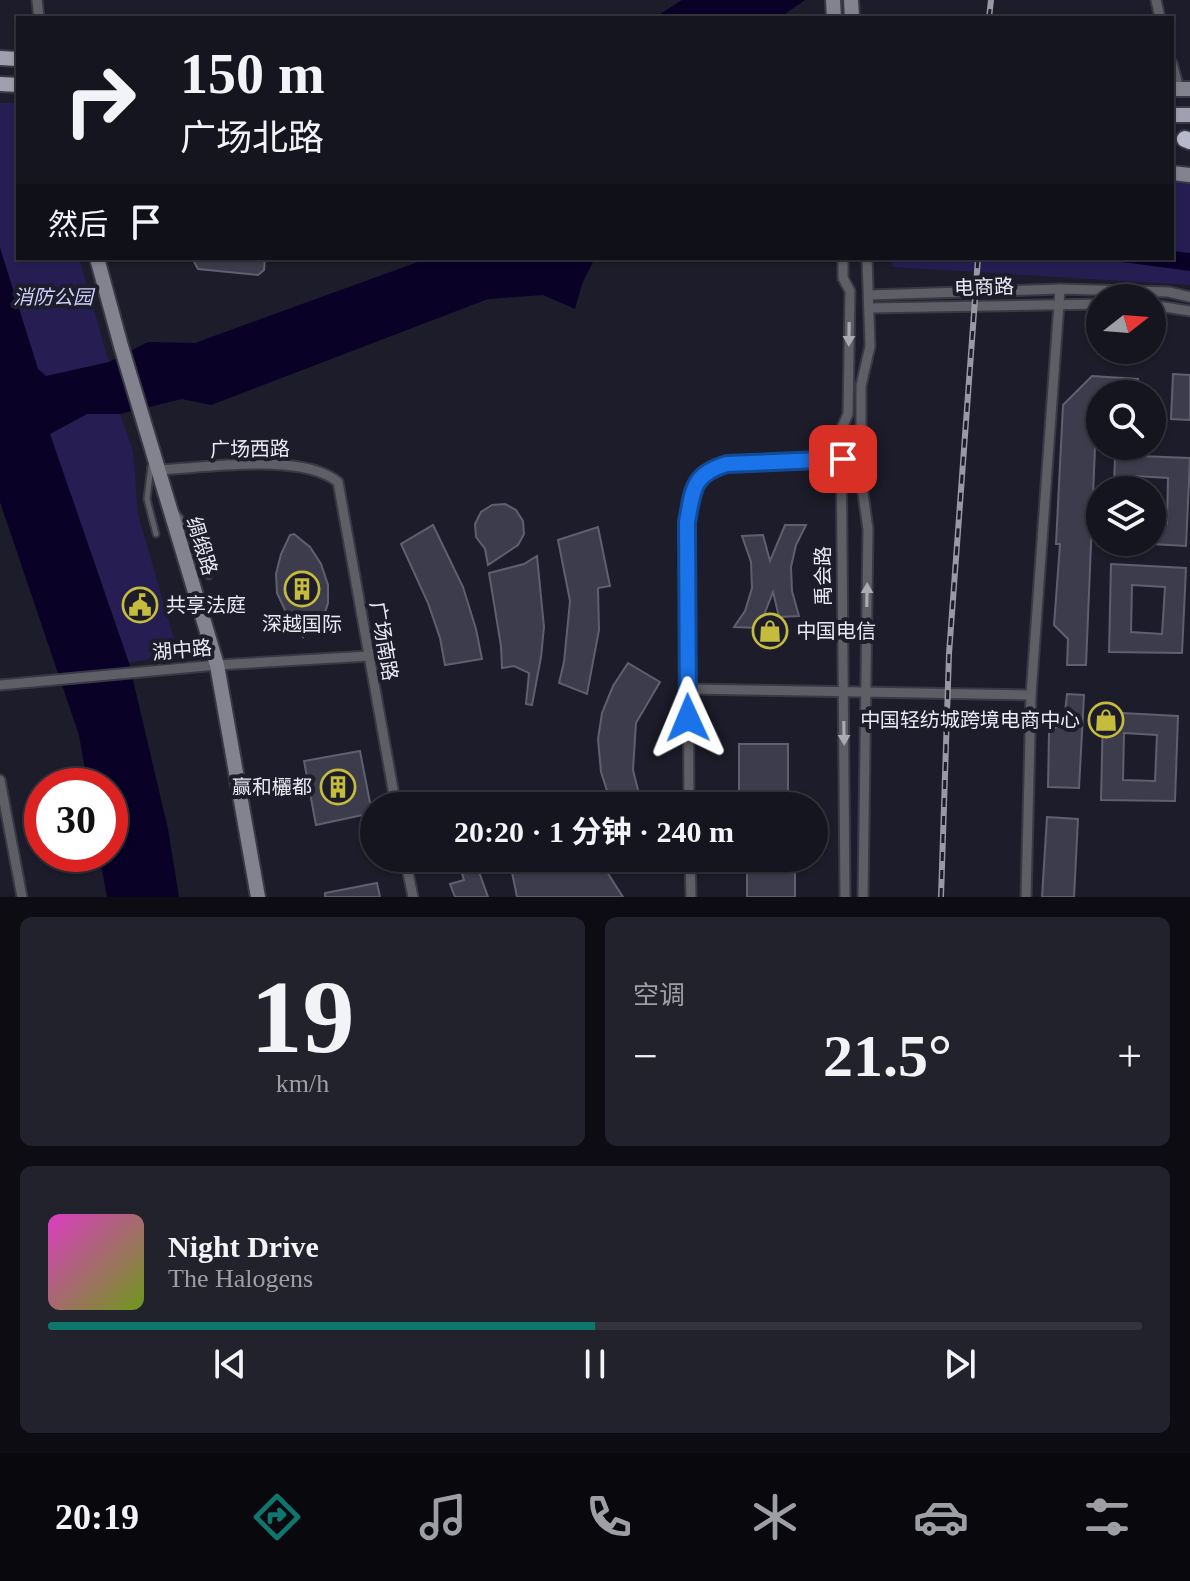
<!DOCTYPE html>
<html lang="zh">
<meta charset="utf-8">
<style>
:root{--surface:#151520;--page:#22222d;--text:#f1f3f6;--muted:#9d9fa5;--line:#34343e;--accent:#0f766e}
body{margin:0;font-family:"Times New Roman","Noto Sans SC",serif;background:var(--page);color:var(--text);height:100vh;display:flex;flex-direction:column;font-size:30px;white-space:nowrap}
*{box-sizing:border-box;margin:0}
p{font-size:26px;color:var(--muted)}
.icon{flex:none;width:44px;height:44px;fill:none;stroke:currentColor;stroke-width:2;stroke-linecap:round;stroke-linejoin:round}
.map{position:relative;height:897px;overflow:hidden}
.drawer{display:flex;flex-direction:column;gap:20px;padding:20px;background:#0c0c12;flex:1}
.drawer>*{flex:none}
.hud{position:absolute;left:16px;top:16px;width:1158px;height:244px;border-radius:0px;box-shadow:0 2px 6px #0004,0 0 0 2px var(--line);background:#151520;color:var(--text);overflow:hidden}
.needle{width:52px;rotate:73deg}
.controls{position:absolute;left:1086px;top:284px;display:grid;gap:16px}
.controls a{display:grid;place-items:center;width:80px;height:80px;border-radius:50%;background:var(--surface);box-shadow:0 2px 6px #0004,0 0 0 2px var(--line);font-size:40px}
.speed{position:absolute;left:24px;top:768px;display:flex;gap:16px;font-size:40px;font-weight:700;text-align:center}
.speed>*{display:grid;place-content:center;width:104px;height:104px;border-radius:50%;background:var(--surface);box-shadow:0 2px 6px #0004,0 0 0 2px var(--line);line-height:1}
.speed .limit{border:12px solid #d22;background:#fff;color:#111}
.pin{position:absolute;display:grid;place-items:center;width:68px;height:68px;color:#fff;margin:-34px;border-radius:16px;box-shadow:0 4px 12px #0006}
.me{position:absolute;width:88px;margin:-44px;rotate:359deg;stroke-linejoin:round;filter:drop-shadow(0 0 6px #0008)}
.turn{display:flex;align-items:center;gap:28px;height:168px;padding:0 32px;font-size:36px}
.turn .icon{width:104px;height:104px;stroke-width:2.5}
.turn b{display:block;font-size:56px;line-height:68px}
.then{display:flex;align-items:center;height:76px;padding:0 32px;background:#0003;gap:16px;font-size:30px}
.big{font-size:60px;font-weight:700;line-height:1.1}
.drawer .widget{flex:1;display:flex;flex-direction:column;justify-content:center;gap:12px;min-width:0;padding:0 28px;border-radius:12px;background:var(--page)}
.drawer .dial{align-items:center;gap:0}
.dial b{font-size:104px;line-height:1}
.song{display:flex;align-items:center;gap:24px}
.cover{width:96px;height:96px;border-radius:12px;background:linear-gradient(135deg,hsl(310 70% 55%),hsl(80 70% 35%))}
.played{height:8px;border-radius:4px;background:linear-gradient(90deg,var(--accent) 50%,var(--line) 50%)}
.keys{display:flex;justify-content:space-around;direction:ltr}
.heat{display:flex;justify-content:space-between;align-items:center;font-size:44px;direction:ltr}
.drawer .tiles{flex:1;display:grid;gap:20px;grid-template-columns:1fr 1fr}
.widget:last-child{grid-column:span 2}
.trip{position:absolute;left:360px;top:792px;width:468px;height:80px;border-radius:40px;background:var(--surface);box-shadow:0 2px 6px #0004,0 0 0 2px var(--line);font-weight:700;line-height:80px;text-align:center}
.tabs{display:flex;height:128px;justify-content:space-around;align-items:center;background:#08080d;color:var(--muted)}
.tabs .icon{width:56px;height:56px}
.tabs .on{color:var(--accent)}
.tabs b{font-size:36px;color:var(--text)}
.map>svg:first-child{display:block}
</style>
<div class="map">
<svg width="1190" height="897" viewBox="0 0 1190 897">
<rect width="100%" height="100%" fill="#1c1c2a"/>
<g fill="#261e53">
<polygon points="0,103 18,103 18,258 79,258 109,362 45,377 38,369 0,248"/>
<polygon points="1172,179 1190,182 1190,285 893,267 890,258 1172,258"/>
<path d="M87,414H120L133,451L138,514L174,640C165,658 147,659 129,663L50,434Z"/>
</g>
<g fill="#090126">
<polygon points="682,0 805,0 779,18 654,18"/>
<polygon points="0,248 38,369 46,376 109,362 148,342 195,343 429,258 595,258 582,284 575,309 543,295 488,299 211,405 182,399 120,414 87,414 50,434 129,663 168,829 179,897 107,897 99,854 110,854 110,786 88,786 79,735 0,502"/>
<polygon points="1172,251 1190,253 1190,271 1093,258 1172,258"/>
</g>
<g fill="#3d3c4c" stroke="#5f5f70" stroke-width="2" fill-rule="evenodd">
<polygon points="192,258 265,258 264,270 258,275 198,269"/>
<polygon points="1173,374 1190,375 1190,420 1171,419"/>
<polygon points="1092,376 1138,379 1137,394 1100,394 1100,423 1096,423 1086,665 1067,665 1068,639 1054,625 1060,544 1056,544 1063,405"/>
<polygon points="1115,455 1190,458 1186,546 1152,544 1152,523 1167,524 1168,478 1135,476 1134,490 1114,490"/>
<polygon points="505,504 516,510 523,521 524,534 518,545 488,565 485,549 476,537 475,524 481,512 492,505"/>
<polygon points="433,525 463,587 476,629 482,659 445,665 440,638 428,603 401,544"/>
<polygon points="785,525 806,525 796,545 791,567 792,591 799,616 779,617 773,592 759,628 734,627 745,611 752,588 751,562 742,536 763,535 770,561"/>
<polygon points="598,527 610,586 598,588 599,630 587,694 559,683 564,662 570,601 558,540"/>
<polygon points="294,534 310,547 321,564 328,585 328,603 323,619 315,634 308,623 303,637 291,623 277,593 276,574 281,554 290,535"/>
<polygon points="537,556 544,627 541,657 532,705 526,704 529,673 514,666 502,668 501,646 489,573 524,564"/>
<path d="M1111,564L1186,568L1182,653L1109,652ZM1132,585L1165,587L1162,634L1131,632Z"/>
<polygon points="628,663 660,682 636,723 633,770 642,806 612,806 601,772 598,739 602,713 613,686"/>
<polygon points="1067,694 1084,695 1079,788 1048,787 1049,732 1064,722"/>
<path d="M1103,712L1178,716L1175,801L1101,800ZM1124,733L1157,735L1155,781L1123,780Z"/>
<rect x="739" y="744" width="49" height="56"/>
<polygon points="360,751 372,813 316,825 304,761"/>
<polygon points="1047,817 1078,819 1074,897 1042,897"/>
<polygon points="509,858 598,858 623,897 517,897"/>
<polygon points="478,869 488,897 455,897 450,884 464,880 462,874"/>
<polygon points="795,872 795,897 747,897 747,873"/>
<polygon points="377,883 380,897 325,897 325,893"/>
</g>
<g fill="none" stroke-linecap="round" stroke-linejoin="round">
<g stroke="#393946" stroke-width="9">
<g id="lane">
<polyline points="151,466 147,499 156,534"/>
<polyline points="177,514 197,539 209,576"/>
</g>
</g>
<g stroke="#393946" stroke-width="13">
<g id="street">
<polyline points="37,0 39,18"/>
<polyline points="1156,0 1160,18"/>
<polyline points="1172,63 1179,89"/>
<polyline points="843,258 843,278 850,291 848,414 841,430 845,897"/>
<polyline points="869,295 1060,289 1169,292 1190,297"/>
<polyline points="1152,305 1190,311"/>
<polyline points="869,308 1100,304"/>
<path d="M158,470C205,468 302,452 338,482L396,806"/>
<polyline points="0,685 217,665 369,656"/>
<polyline points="687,689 1031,695"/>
<polyline points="0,780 22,897"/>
<path d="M689,806L687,522C693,490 692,474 727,464L843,459"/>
<polyline points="405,858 413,897"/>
<polyline points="690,858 691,897"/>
<polyline points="863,897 868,529 861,480 861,386 870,346 867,258"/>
<polyline points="1026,897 1031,695 1060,289"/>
</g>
</g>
<g stroke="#393946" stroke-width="18">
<g id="secondary">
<polyline points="833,0 834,18"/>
<polyline points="851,0 852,18"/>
<polyline points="1172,89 1190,89"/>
<polyline points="1172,173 1190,175"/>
<polyline points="97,258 121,346 217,665 258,897"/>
</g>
</g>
<g stroke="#393946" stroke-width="18">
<g id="primary">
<polyline points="0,58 18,59"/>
<polyline points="0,84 18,85"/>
<polyline points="1172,115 1190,115"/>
</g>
</g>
<g stroke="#393946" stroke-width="20">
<polyline id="highway" points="1185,139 1190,141"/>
</g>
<use href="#lane" stroke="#5e5e66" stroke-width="5"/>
<use href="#street" stroke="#5e5e66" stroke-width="9"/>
<use href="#secondary" stroke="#83838f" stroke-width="14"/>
<use href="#primary" stroke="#9f9faf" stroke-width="14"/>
<use href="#highway" stroke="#b9b9cc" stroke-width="16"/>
<g stroke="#9999a5" stroke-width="6">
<g id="rail">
<polyline points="989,18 991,0"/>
<polyline points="941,897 949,654 978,258"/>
</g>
</g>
<use href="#rail" stroke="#1c1c2a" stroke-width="3" stroke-dasharray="9" stroke-linecap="butt"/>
</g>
<defs><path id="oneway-solid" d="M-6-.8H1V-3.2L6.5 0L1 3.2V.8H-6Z" transform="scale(2)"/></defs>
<g fill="#aaaab4">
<use href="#oneway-solid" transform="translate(849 334) rotate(91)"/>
<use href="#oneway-solid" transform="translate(867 595) rotate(-89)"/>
<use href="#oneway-solid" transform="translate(844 733) rotate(89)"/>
</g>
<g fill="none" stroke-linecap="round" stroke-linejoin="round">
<g stroke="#114b97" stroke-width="20">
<path id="route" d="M688,718L687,522C693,490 692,474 727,464L843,459"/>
</g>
<use href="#route" stroke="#1a73e8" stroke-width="14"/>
</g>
<defs>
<g id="building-ring" transform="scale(1.8)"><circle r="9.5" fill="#1c1c2a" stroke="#c5bc3d" stroke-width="1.5"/><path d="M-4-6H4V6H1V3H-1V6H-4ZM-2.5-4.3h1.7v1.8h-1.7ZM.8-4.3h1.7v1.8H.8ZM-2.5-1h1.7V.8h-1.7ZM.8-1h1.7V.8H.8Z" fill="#c5bc3d"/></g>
<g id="civic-ring" transform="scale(1.8)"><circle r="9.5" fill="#1c1c2a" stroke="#c5bc3d" stroke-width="1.5"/><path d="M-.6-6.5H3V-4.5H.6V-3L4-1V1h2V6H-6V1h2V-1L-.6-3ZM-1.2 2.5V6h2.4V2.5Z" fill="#c5bc3d"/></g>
<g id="shop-ring" transform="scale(1.8)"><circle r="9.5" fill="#1c1c2a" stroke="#c5bc3d" stroke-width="1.5"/><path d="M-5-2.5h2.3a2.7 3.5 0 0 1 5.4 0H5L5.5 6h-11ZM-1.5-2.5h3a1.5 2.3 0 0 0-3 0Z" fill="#c5bc3d"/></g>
</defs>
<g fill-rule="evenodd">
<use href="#building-ring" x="302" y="589"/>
<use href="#civic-ring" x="140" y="605"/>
<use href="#shop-ring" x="770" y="631"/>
<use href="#shop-ring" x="1106" y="720"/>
<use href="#building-ring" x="338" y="787"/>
</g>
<g text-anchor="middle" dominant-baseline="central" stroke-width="8" stroke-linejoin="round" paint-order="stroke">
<g font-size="20" fill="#e9e9f3" stroke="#1c1c2a">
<text transform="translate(984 287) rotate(-2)">电商路</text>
<text transform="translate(250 449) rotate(-1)">广场西路</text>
<text transform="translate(202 546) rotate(73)">绸缎路</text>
<text transform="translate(823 576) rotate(-90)">禹会路</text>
<text transform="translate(384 641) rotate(80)">广场南路</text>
<text transform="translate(182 650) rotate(-5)">湖中路</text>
</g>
<g font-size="20" font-style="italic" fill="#cdccfa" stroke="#1c1c2a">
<text x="53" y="297">消防公园</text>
</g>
<g font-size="20" fill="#e9e9f3" stroke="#1c1c2a" text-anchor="start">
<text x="166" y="605">共享法庭</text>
<text x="302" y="624" text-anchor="middle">深越国际</text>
<text x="796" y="631">中国电信</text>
<text x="1080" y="720" text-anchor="end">中国轻纺城跨境电商中心</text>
<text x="312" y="787" text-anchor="end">赢和欐都</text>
</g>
</g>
</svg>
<div class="controls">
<a><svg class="needle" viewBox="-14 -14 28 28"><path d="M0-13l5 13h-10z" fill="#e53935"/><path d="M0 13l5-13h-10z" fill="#9d9fa5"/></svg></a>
<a><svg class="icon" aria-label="search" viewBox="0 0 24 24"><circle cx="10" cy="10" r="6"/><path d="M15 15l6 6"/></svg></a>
<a><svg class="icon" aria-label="layers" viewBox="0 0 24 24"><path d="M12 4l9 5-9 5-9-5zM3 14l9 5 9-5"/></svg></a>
</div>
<div class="speed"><div class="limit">30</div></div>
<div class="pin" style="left:843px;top:459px;background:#d93025"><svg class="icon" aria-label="arrive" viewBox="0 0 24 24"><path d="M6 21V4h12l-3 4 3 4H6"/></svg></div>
<svg class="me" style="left:688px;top:718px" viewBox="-20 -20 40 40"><path d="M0-17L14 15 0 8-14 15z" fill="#1a73e8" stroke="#fff" stroke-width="4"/></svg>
<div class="trip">20:20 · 1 分钟 · 240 m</div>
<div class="hud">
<div class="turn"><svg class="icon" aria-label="right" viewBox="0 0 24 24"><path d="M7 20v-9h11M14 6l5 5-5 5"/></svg><div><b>150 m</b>广场北路</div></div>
<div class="then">然后<svg class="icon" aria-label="arrive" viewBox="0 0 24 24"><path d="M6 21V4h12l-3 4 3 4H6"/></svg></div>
</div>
</div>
<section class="drawer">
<div class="tiles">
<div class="widget dial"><b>19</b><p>km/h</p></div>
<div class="widget"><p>空调</p>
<div class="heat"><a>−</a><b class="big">21.5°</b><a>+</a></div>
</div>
<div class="widget">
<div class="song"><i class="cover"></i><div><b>Night Drive</b><p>The Halogens</p></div></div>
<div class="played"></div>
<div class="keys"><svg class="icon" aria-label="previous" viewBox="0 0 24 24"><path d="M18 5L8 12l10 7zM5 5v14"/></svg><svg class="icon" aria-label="pause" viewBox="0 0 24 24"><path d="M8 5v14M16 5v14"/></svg><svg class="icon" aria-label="next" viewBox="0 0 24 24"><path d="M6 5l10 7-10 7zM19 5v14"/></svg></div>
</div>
</div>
</section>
<nav class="tabs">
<b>20:19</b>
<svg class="icon on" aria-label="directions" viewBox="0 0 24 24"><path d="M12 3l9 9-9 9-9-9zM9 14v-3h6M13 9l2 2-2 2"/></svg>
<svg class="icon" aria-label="music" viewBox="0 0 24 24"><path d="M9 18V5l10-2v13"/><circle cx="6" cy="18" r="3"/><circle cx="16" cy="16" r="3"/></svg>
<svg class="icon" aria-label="phone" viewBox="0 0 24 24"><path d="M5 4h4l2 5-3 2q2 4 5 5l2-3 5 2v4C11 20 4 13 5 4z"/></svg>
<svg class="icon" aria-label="climate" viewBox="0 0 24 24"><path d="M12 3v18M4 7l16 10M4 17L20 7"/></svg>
<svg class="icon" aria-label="car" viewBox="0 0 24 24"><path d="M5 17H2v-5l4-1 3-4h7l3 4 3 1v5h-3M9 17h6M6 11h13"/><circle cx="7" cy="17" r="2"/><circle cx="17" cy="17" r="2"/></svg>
<svg class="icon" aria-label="filters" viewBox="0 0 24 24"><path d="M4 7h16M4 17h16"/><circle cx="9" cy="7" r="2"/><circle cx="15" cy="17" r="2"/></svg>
</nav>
